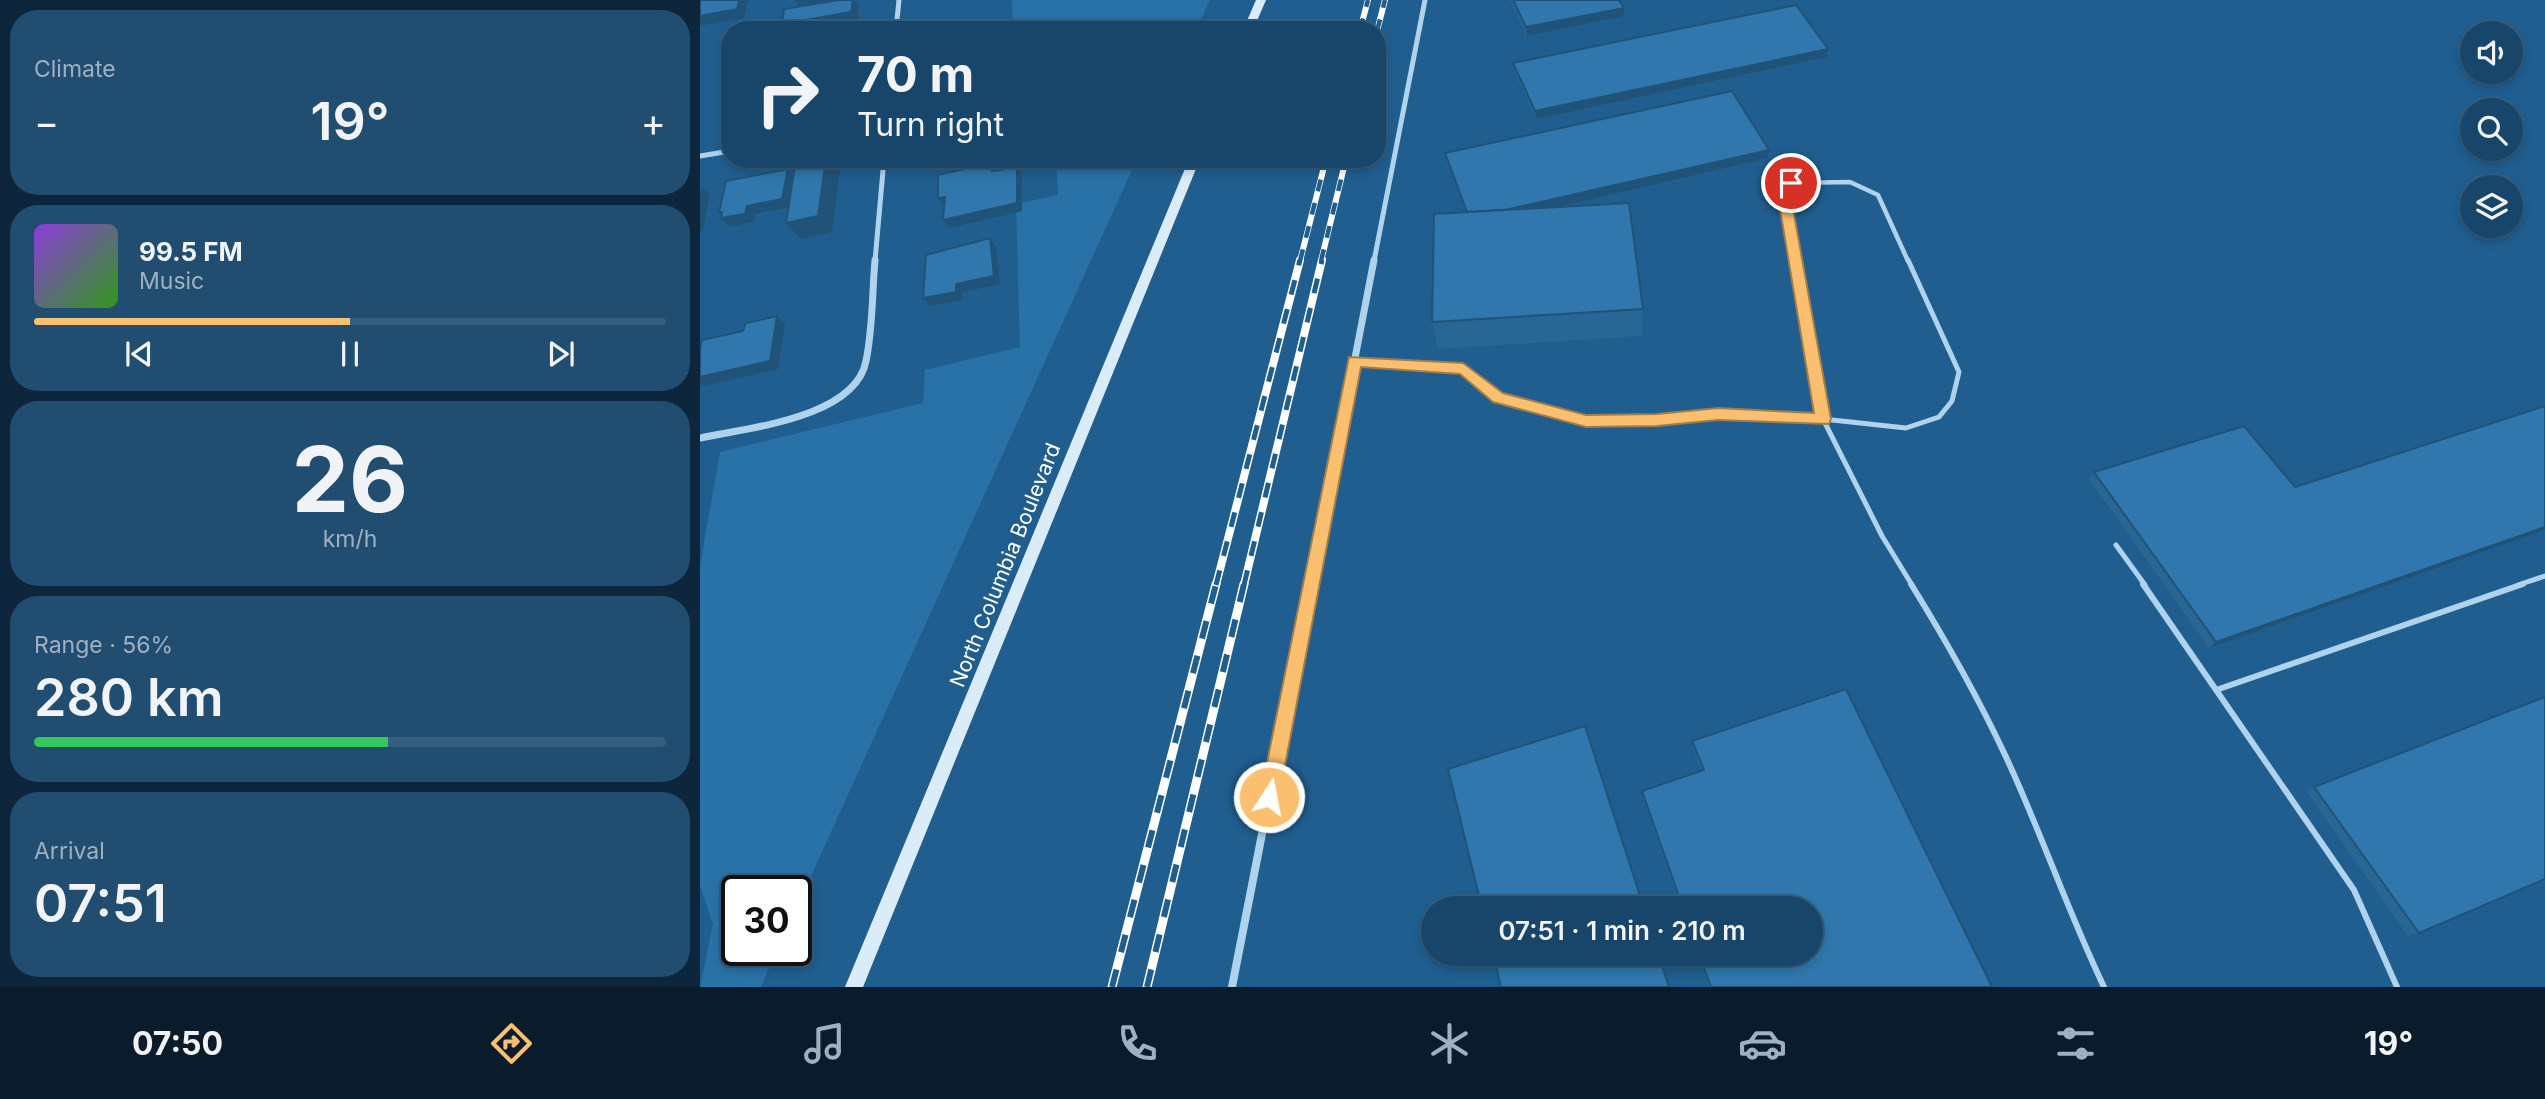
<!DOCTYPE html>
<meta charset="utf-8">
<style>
:root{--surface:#18466b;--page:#214d71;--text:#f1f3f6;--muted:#9fb1c1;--line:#365e7e;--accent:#fac06f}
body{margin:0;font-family:Inter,sans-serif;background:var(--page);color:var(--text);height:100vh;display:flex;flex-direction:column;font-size:26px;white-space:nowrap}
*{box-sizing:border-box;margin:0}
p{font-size:23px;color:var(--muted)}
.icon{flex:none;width:38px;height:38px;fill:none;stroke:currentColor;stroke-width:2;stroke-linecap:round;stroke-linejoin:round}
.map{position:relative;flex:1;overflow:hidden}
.drawer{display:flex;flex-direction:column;gap:10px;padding:10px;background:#0d263b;width:700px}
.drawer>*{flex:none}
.guide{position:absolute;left:21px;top:21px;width:665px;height:147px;border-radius:28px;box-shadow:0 4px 10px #0003,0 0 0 2px var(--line);background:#18466b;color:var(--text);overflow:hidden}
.buttons{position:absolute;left:1760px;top:21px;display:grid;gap:14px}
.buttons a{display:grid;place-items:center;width:63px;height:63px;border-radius:50%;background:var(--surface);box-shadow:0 4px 10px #0003,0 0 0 2px var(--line);font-size:35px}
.speed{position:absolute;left:21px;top:875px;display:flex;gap:14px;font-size:35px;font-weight:700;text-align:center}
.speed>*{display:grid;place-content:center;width:91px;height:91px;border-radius:50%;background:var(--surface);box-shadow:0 4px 10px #0003,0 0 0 2px var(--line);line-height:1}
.speed .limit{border:4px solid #111;border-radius:10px;background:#fff;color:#111}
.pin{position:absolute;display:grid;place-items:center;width:60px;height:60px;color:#fff;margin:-30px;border:4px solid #fff;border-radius:50%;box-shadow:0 2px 7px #0007}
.me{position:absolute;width:77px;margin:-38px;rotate:11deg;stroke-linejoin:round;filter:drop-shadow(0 0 5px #0008)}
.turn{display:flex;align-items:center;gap:24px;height:147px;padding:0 21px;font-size:32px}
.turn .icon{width:91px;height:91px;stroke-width:2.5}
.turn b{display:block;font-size:49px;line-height:60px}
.big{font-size:52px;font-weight:600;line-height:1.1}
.drawer .card{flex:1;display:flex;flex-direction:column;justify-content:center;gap:10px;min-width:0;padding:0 24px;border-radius:28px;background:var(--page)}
.drawer .dial{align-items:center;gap:0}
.dial b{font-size:91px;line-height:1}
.song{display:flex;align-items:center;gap:21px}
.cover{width:84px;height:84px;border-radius:10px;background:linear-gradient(135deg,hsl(270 70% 55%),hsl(110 70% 35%))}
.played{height:7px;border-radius:4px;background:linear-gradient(90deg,var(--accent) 50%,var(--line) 50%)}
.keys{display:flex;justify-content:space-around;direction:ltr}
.heat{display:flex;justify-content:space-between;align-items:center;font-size:38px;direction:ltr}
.charge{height:10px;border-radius:5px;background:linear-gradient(90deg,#34c759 56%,var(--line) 0)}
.trip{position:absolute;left:721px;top:896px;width:402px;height:70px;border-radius:35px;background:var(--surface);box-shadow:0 4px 10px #0003,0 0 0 2px var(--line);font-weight:600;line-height:70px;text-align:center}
.tabs{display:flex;height:112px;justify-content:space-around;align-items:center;background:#0a1c2b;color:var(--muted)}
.tabs .icon{width:49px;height:49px}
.tabs .active{color:var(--accent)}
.tabs b{font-size:32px;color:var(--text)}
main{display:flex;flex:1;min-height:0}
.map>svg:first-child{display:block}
</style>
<main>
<section class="drawer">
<div class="card"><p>Climate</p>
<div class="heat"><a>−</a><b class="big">19°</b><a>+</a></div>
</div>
<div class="card">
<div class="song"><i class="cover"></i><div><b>99.5 FM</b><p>Music</p></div></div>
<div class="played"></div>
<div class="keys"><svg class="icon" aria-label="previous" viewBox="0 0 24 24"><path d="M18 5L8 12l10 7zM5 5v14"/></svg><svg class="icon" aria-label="pause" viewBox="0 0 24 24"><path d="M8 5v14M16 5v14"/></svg><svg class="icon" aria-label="next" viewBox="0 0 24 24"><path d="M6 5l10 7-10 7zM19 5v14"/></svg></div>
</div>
<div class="card dial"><b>26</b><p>km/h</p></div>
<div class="card"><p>Range · 56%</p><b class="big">280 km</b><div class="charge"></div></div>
<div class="card"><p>Arrival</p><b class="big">07:51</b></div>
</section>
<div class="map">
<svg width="1845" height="987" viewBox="0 0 1845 987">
<rect width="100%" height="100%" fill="#205e8f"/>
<g fill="#2972a7">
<polygon points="312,0 510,0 496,30 313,30"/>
<polygon points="356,159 437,159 96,909 96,891 37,891 37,950 77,950 61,987 0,987 13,924 0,886 0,566 20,452 223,403 225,370 320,347 316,204 358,195"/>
</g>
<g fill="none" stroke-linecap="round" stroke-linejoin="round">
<polyline stroke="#afd3ed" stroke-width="4.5" points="1096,261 1084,191 1091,183 1150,182 1178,195 1208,261"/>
<g stroke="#afd3ed" stroke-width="5">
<polyline points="1096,260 1123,419"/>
<polyline points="655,361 763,368 798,398 886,421 957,420 1018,414 1123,419"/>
<polyline points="1123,419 1206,428 1239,417 1252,401 1259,372 1208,260"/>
<polyline points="1123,419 1182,536 1212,585"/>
<polyline points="1416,545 1445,585"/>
<polyline points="1818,585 1845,576"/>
</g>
<g stroke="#afd3ed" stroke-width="6">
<path d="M1211,584C1245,639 1278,697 1306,757C1341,832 1368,912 1404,987"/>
<polyline points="1443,584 1654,890 1697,987"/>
<polyline points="1519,689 1823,584"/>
</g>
<g stroke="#afd3ed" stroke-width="5">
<polyline points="196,30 199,0"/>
<polyline points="0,156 30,151"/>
<polyline points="175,261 184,159"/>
<polyline points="674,261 725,0"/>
</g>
<g stroke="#afd3ed" stroke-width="7">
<path d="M0,438C47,428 155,418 166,361C173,328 172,293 175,260"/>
<polyline points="611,585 674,260"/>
</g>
<polyline stroke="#afd3ed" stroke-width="8" points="532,987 611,584"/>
<g fill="#dbecf9" fill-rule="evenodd">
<polygon points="556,0 566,0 553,30 543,30"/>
<polygon points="489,159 500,159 163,987 145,987"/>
</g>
<g stroke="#fff" stroke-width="6">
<g id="rail-far2">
<polyline points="660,30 668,0"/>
<polyline points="677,31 685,0"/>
<polyline points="600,261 626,159"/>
<polyline points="621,261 646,159"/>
</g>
</g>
<g stroke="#fff" stroke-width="8">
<g id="rail-far1">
<polyline points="516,585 600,260"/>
<polyline points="544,585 622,260"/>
</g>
</g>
<g stroke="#fff" stroke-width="9">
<g id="rail">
<polyline points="412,987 516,584"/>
<polyline points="447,987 544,584"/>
</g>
</g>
<use href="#rail-far2" stroke="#205e8f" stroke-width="4.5" stroke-dasharray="12" stroke-linecap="butt"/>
<use href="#rail-far1" stroke="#205e8f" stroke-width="5" stroke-dasharray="15" stroke-linecap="butt"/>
<use href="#rail" stroke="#205e8f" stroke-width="6" stroke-dasharray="18" stroke-linecap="butt"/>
</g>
<g fill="#286694">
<polygon points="810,0 919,0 924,8 924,16 827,36"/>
<polygon points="1128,49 1127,57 836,119 814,71 813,63"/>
<polygon points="1069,150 1068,158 854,207 943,309 942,336 738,349 732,322 766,212 747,162 745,153"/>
<polygon points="1845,406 1845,530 1509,648 1389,479 1394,472 1595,487"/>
<polygon points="992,741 1292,987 1009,987 997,954 1111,954 1111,908 981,908 942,796 942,791 1001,771 992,746"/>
<polygon points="1614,787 1719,933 1708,936 1606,791"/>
</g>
<g fill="#215378">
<polygon points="39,0 48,0 44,18 0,26 0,16"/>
<polygon points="94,0 129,0 99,6"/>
<polygon points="153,0 154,0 159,6 157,20 103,30 86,30 82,24"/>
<polygon points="924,8 924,16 827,36 826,27"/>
<polygon points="1128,49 1127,57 836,119 835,111"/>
<polygon points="1069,150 1068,158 771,227 769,218"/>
<polygon points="126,159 132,159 140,169 132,232 101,239 86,223"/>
<polygon points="243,159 315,159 315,160 292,166 296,172 255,174"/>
<polygon points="317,167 322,175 322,211 249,228 243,220"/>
<polygon points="88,169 95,178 90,207 55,214 53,222 29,227 21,218 24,218 19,212 47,206"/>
<polygon points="2,187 10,195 2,232 0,233 0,195"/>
<polygon points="245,197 244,207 238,198"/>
<polygon points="290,238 296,247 300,284 262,292 262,300 230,306 223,298 256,284"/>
<polygon points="77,316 85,324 78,369 3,386 0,383 0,377"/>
<polygon points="1845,527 1845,530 1509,648 1516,642"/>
</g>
<g fill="#2f77ac" stroke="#215378" stroke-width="2">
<polygon points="0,0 39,0 37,9 0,16"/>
<polygon points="139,0 153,0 151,12 82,24 84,9"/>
<polygon points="813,0 919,0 924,8 826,27"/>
<polygon points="1096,5 1128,49 835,111 813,63"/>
<polygon points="295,27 295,30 281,30"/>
<polygon points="1032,91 1069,150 805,210 767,212 745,153"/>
<polygon points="96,159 126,159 118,216 86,223"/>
<polygon points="249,159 277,159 249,165"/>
<polygon points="290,163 292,171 317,167 317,203 243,220 245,197 238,198 238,175"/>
<polygon points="88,169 82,199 47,206 45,214 21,218 22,212 19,212 26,181"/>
<polygon points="929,203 943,309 732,322 734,214"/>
<polygon points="290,238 294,276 256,284 256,292 223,298 226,255"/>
<polygon points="77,316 70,361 0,377 0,349 2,340 43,331 46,323"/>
<polygon points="1845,406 1845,527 1516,642 1394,472 1544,426 1595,487"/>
<polygon points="1146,689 1292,987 1011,987 999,954 1111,954 1111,908 983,908 942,791 1004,770 992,741"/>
<polygon points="1845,697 1845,879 1719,933 1614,787"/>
<polygon points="885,726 944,908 782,908 748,769"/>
<polygon points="793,954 958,954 969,987 801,987"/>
</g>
<polygon fill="#fac06f" stroke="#a27d48" stroke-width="2" points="1091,179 1097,183 1090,192 1131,419 1129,424 1018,420 957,426 886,427 793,402 760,374 661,367 579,797 576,803 569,806 562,803 560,797 649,357 763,363 803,393 886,415 957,414 1018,408 1114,413 1077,191"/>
<g text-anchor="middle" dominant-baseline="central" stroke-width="7" stroke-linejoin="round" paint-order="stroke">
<g font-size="21" fill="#fff" stroke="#205e8f">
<text transform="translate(305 565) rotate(-68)">North Columbia Boulevard</text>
</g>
</g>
</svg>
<div class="buttons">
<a><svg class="icon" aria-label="sound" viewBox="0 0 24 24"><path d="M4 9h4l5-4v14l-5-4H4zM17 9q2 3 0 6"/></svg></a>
<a><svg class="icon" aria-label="search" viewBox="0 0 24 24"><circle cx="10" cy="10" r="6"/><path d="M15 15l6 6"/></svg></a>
<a><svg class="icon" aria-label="layers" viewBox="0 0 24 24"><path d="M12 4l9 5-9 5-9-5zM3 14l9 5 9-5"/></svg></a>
</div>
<div class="speed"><div class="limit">30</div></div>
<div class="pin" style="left:1091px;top:183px;background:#d93025"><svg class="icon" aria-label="arrive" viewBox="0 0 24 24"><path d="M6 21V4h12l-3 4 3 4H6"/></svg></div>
<svg class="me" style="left:569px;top:797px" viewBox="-20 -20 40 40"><circle r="17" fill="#fac06f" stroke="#fff" stroke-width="3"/><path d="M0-11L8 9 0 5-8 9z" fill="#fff"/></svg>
<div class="trip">07:51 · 1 min · 210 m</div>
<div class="guide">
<div class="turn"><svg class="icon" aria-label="right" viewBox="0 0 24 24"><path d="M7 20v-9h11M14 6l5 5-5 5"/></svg><div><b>70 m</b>Turn right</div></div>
</div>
</div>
</main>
<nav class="tabs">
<b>07:50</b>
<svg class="icon active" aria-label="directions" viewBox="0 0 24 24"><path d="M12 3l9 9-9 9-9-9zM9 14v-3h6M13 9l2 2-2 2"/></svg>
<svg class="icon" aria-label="music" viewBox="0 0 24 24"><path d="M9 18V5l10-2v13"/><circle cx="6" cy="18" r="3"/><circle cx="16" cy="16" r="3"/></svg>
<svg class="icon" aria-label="phone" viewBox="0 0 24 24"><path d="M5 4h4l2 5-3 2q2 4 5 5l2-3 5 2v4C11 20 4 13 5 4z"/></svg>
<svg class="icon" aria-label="climate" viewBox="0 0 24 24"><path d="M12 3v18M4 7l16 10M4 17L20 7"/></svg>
<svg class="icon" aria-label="car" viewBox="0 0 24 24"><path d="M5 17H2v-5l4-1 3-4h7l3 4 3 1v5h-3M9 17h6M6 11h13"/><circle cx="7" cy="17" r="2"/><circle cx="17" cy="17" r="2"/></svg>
<svg class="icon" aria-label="filters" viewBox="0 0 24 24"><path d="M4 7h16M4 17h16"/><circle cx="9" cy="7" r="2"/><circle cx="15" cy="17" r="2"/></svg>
<b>19°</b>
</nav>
